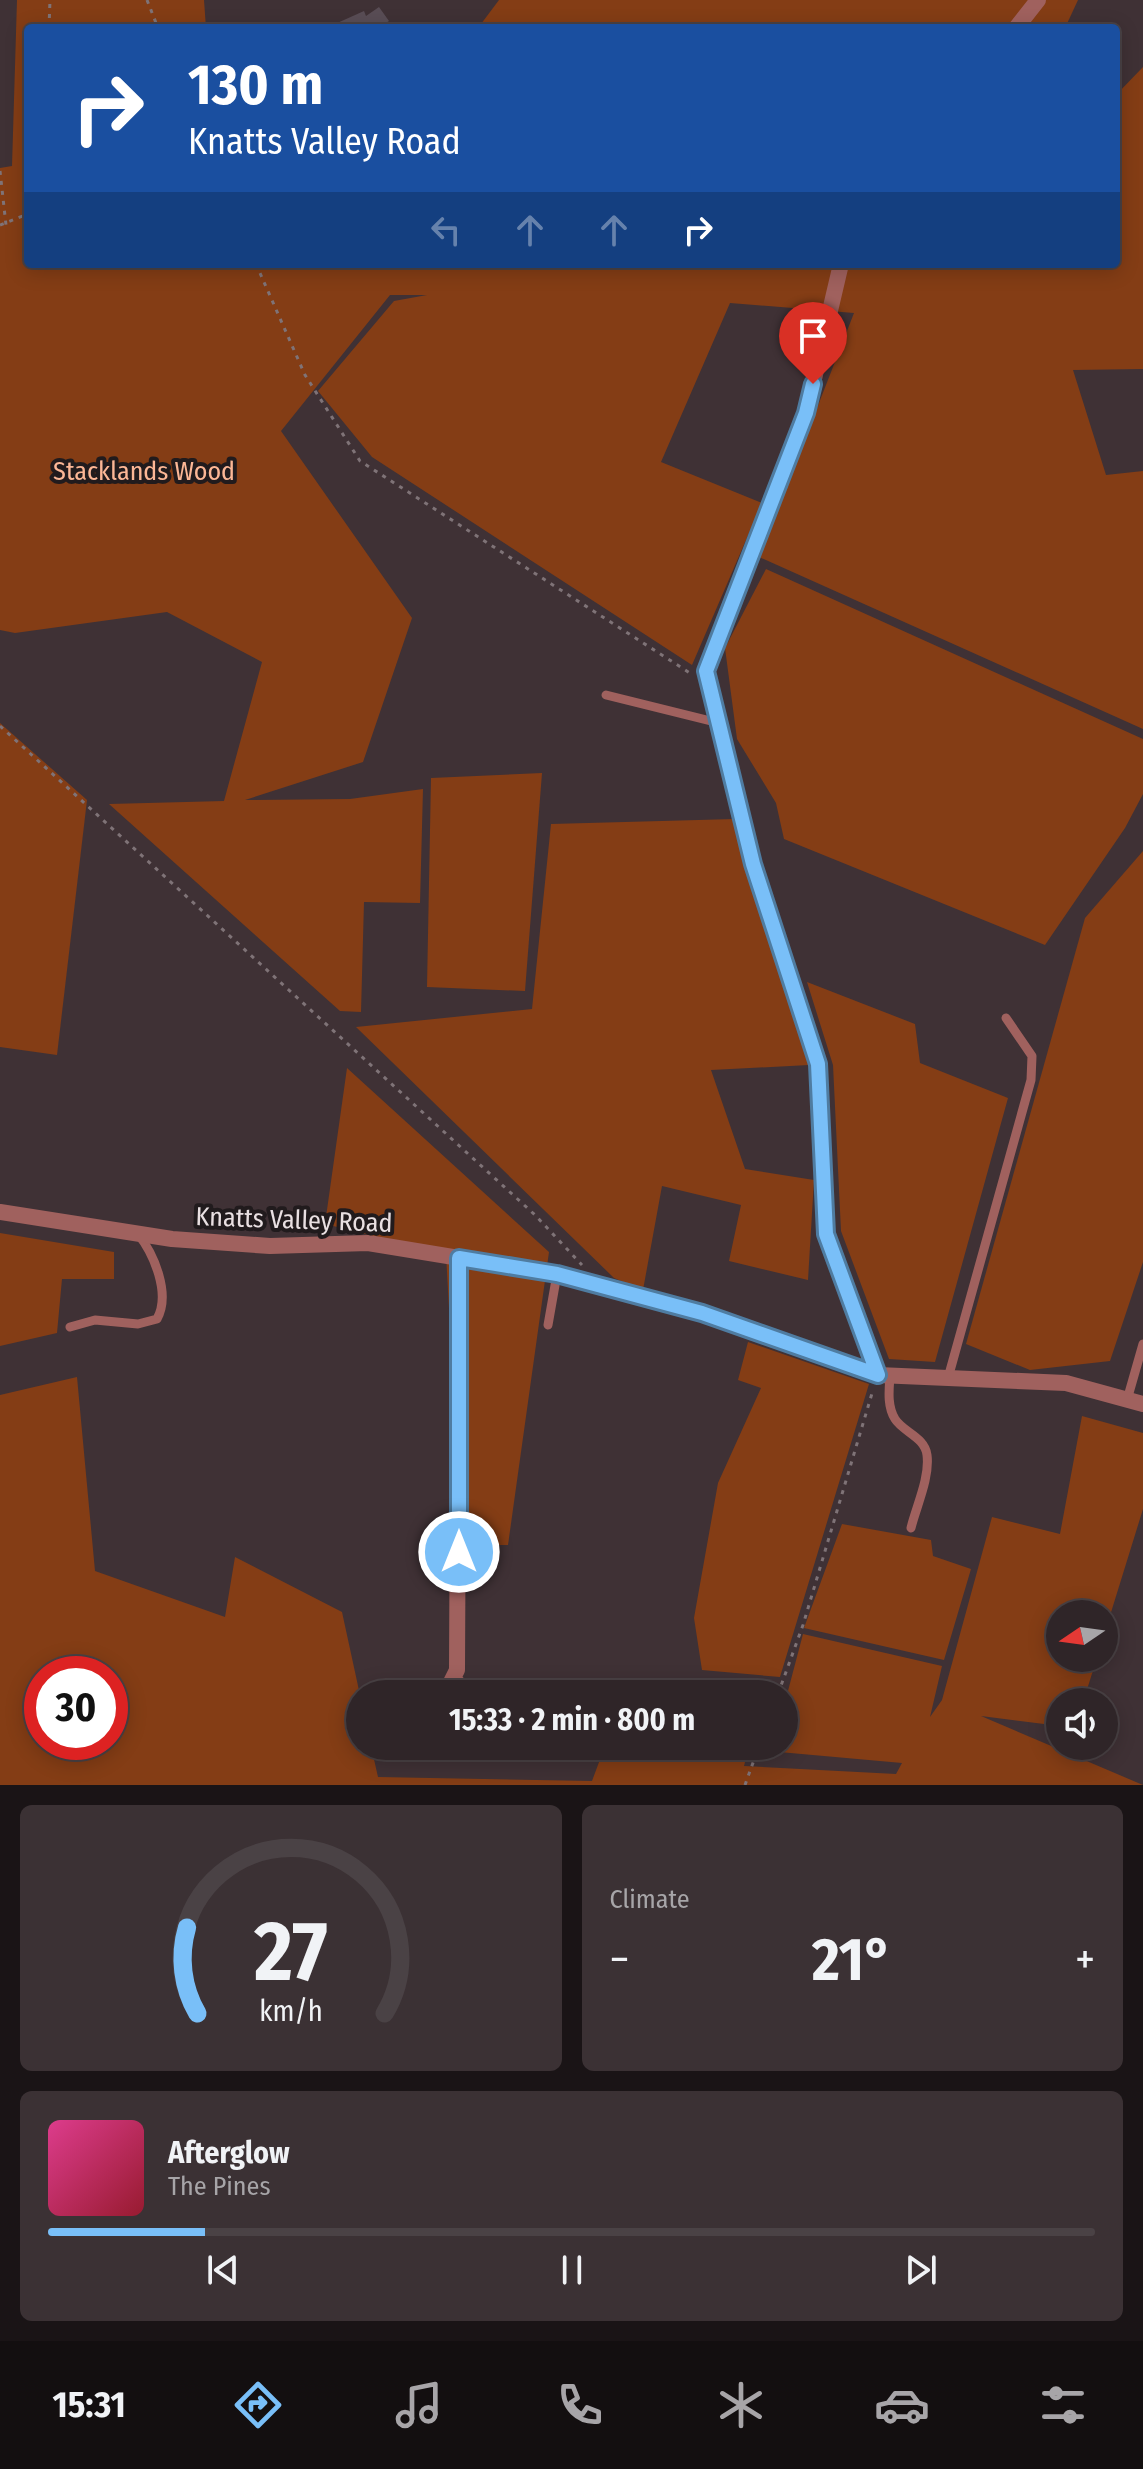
<!DOCTYPE html>
<meta charset="utf-8">
<style>
:root{--surface:#2f2528;--page:#3b3134;--text:#f1f3f6;--muted:#a7a5a8;--line:#4a4245;--accent:#79bff8}
body{margin:0;font-family:"Fira Sans Condensed",sans-serif;background:var(--page);color:var(--text);height:100vh;display:flex;flex-direction:column;font-size:30px;white-space:nowrap}
*{box-sizing:border-box;margin:0}
p{font-size:26px;color:var(--muted)}
.icon{flex:none;width:44px;height:44px;fill:none;stroke:currentColor;stroke-width:2;stroke-linecap:round;stroke-linejoin:round}
.map{position:relative;height:1785px;overflow:hidden}
.details{display:flex;flex-direction:column;gap:20px;padding:20px;background:#1a1416;flex:1}
.details>*{flex:none}
.banner{position:absolute;left:24px;top:24px;width:1096px;height:244px;border-radius:8px;box-shadow:0 4px 20px #0003,0 0 0 2px var(--line);background:#1a4fa0;color:#fff;overflow:hidden}
.needle{width:52px;rotate:257deg}
.fabs{position:absolute;left:1046px;top:1600px;display:grid;gap:16px}
.fabs a{display:grid;place-items:center;width:72px;height:72px;border-radius:50%;background:var(--surface);box-shadow:0 4px 20px #0003,0 0 0 2px var(--line);font-size:40px}
.speed{position:absolute;left:24px;top:1656px;display:flex;gap:16px;font-size:40px;font-weight:700;text-align:center}
.speed>*{display:grid;place-content:center;width:104px;height:104px;border-radius:50%;background:var(--surface);box-shadow:0 4px 20px #0003,0 0 0 2px var(--line);line-height:1}
.speed .limit{border:12px solid #d22;background:#fff;color:#111}
.pin{position:absolute;display:grid;place-items:center;width:68px;height:68px;color:#fff;margin:-82px -34px;border-radius:50% 50% 50% 0;rotate:-45deg;box-shadow:0 0 8px #0007}
.pin .icon{rotate:45deg}
.me{position:absolute;width:88px;margin:-44px;rotate:0deg;stroke-linejoin:round;filter:drop-shadow(0 0 6px #0008)}
.turn{display:flex;align-items:center;gap:28px;height:168px;padding:0 32px;font-size:36px}
.turn .icon{width:104px;height:104px;stroke-width:2.5}
.turn b{display:block;font-size:56px;line-height:68px}
.lanes{display:flex;align-items:center;height:76px;padding:0 32px;background:#0003;justify-content:center;gap:40px;direction:ltr}
.lanes .off{opacity:.35}
.big{font-size:60px;font-weight:700;line-height:1.1}
.details .widget{flex:1;display:flex;flex-direction:column;justify-content:center;gap:12px;min-width:0;padding:0 28px;border-radius:12px;background:var(--page)}
.details .dial{align-items:center;gap:0}
.dial svg{height:208px;overflow:visible;fill:none;stroke:var(--line);stroke-width:7;stroke-linecap:round;text-anchor:middle}
.dial text{fill:var(--text);stroke:none}
.song{display:flex;align-items:center;gap:24px}
.cover{width:96px;height:96px;border-radius:12px;background:linear-gradient(135deg,hsl(330 70% 55%),hsl(350 70% 35%))}
.played{height:8px;border-radius:4px;background:linear-gradient(90deg,var(--accent) 15%,var(--line) 15%)}
.keys{display:flex;justify-content:space-around;direction:ltr}
.heat{display:flex;justify-content:space-between;align-items:center;font-size:44px;direction:ltr}
.details .tiles{flex:1;display:grid;gap:20px;grid-template-columns:1fr 1fr}
.widget:last-child{grid-column:span 2}
.trip{position:absolute;left:346px;top:1680px;width:452px;height:80px;border-radius:40px;background:var(--surface);box-shadow:0 4px 20px #0003,0 0 0 2px var(--line);font-weight:700;line-height:80px;text-align:center}
.tab-bar{display:flex;height:128px;justify-content:space-around;align-items:center;background:#130f10;color:var(--muted)}
.tab-bar .icon{width:56px;height:56px}
.tab-bar .on{color:var(--accent)}
.tab-bar b{font-size:36px;color:var(--text)}
.map>svg:first-child{display:block}
</style>
<div class="map">
<svg width="1143" height="1785" viewBox="0 0 1143 1785">
<rect width="100%" height="100%" fill="#3f3135"/>
<g fill="#843d15" fill-rule="evenodd">
<polygon points="17,0 204,0 206,28 28,28 28,264 1116,264 1116,95 1143,67 1143,369 1073,370 1106,475 1143,471 1143,729 759,557 854,313 730,303 661,462 762,503 692,665 372,457 318,391 394,301 427,295 390,295 281,431 412,618 363,762 245,800 350,799 423,789 420,903 364,902 361,1012 340,1011 109,804 224,801 262,662 167,612 15,633 0,630 0,168 12,166"/>
<polygon points="499,0 1078,0 1065,28 478,28"/>
<polygon points="766,569 1143,739 1143,794 1125,828 1045,945 784,839 776,803 737,739 725,648"/>
<polygon points="0,723 87,800 57,1055 0,1047"/>
<polygon points="542,773 525,991 427,987 431,778"/>
<polygon points="735,819 746,869 809,1065 711,1070 745,1169 814,1180 808,1280 729,1261 741,1205 662,1186 643,1290 614,1278 356,1027 532,1009 551,824"/>
<polygon points="1143,851 1143,1262 1110,1361 1030,1370 966,1344 1085,918"/>
<polygon points="807,982 915,1024 920,1063 1008,1098 935,1362 889,1359 841,1231 833,1065"/>
<polygon points="347,1068 549,1252 508,1545 462,1545 446,1254 325,1224"/>
<polygon points="0,1233 114,1252 114,1279 62,1279 57,1333 0,1346"/>
<polygon points="748,1342 869,1384 780,1677 702,1670 694,1618 718,1483 761,1388 738,1380"/>
<path d="M77,1377L95,1571L225,1617L235,1557L342,1612L360,1695V1746H371L378,1777L592,1781L605,1746H749L744,1766L896,1774L902,1763L768,1751L770,1746H784V1706L803,1634L942,1666L930,1717L942,1700L992,1517L1060,1534L1082,1416L1143,1433V1509L1104,1635V1614H1060V1658H1097L1083,1702H1060V1726L981,1716L1143,1785H0V1395ZM42,1674H110V1742H42Z"/>
<polygon points="842,1524 931,1540 933,1556 971,1569 944,1660 804,1628"/>
<polygon points="628,1679 770,1680 766,1694 623,1694"/>
</g>
<polygon fill="#594d55" points="379,7 389,21 378,28 326,28 364,11 366,16"/>
<g fill="none" stroke-linecap="round" stroke-linejoin="round">
<g stroke="#7f7377" stroke-width="3" stroke-dasharray="4 6" stroke-linecap="butt">
<polyline points="147,0 158,28"/>
<polyline points="49,28 50,0"/>
<polyline points="0,171 6,225"/>
<polyline points="0,225 28,214"/>
<polyline points="256,264 305,375 360,461 693,675"/>
<polyline points="0,726 535,1215 582,1265"/>
<polyline points="778,1694 803,1625 873,1390"/>
<polyline points="745,1785 759,1746"/>
</g>
<g stroke="#a0615e" stroke-width="9">
<polyline points="606,695 719,723"/>
<polyline points="548,1325 557,1274"/>
<path d="M70,1327L95,1320L138,1324L157,1319C171,1294 154,1254 138,1234"/>
<path d="M890,1376C889,1390 887,1406 895,1419C903,1432 925,1437 927,1455C930,1478 916,1507 911,1528"/>
<polyline points="948,1378 1031,1080 1032,1056 1006,1018"/>
<polyline points="1127,1400 1143,1344"/>
<polyline points="454,1675 474,1694"/>
</g>
<g stroke="#a0615e" stroke-width="16">
<polyline points="1016,28 1038,0"/>
<polyline points="841,264 806,413 706,671 753,864 818,1064 826,1234 878,1375"/>
<polyline points="0,1212 172,1239 270,1246 368,1243 557,1274 702,1313 878,1375 1066,1383 1143,1404"/>
<polyline points="388,1686 433,1691 448,1688 457,1670 459,1258"/>
</g>
</g>
<g fill="none" stroke-linecap="round" stroke-linejoin="round">
<g stroke="#4f7ca1" stroke-width="20">
<polyline id="route" points="459,1552 459,1258 557,1274 702,1313 878,1375 826,1234 818,1064 753,864 706,671 806,413 813,384"/>
</g>
<use href="#route" stroke="#79bff8" stroke-width="14"/>
</g>
<g text-anchor="middle" dominant-baseline="central" stroke-width="8" stroke-linejoin="round" paint-order="stroke">
<g font-size="26" fill="#fcb796" stroke="#211b1d">
<text x="144" y="471">Stacklands Wood</text>
</g>
<g font-size="26" fill="#e9e0e2" stroke="#211b1d">
<text transform="translate(294 1220) rotate(2)">Knatts Valley Road</text>
</g>
</g>
</svg>
<div class="fabs">
<a><svg class="needle" viewBox="-14 -14 28 28"><path d="M0-13l5 13h-10z" fill="#e53935"/><path d="M0 13l5-13h-10z" fill="#a7a5a8"/></svg></a>
<a><svg class="icon" aria-label="sound" viewBox="0 0 24 24"><path d="M4 9h4l5-4v14l-5-4H4zM17 9q2 3 0 6"/></svg></a>
</div>
<div class="speed"><div class="limit">30</div></div>
<div class="pin" style="left:813px;top:384px;background:#d93025"><svg class="icon" aria-label="arrive" viewBox="0 0 24 24"><path d="M6 21V4h12l-3 4 3 4H6"/></svg></div>
<svg class="me" style="left:459px;top:1552px" viewBox="-20 -20 40 40"><circle r="17" fill="#79bff8" stroke="#fff" stroke-width="3"/><path d="M0-11L8 9 0 5-8 9z" fill="#fff"/></svg>
<div class="trip">15:33 · 2 min · 800 m</div>
<div class="banner">
<div class="turn"><svg class="icon" aria-label="right" viewBox="0 0 24 24"><path d="M7 20v-9h11M14 6l5 5-5 5"/></svg><div><b>130 m</b>Knatts Valley Road</div></div>
<div class="lanes"><svg class="icon off" aria-label="left" viewBox="0 0 24 24"><path d="M17 20v-9H6M10 6l-5 5 5 5"/></svg><svg class="icon off" aria-label="ahead" viewBox="0 0 24 24"><path d="M12 20V5M6 11l6-6 6 6"/></svg><svg class="icon off" aria-label="ahead" viewBox="0 0 24 24"><path d="M12 20V5M6 11l6-6 6 6"/></svg><svg class="icon" aria-label="right" viewBox="0 0 24 24"><path d="M7 20v-9h11M14 6l5 5-5 5"/></svg></div>
</div>
</div>
<section class="details">
<div class="tiles">
<div class="widget dial"><svg viewBox="0 0 100 80">
<path d="M14 69A42 42 0 1 1 86 69"/>
<path d="M14 69A42 42 0 0 1 10 36" stroke="#79bff8"/>
<text x="50" y="56" font-size="32" font-weight="700">27</text>
<text x="50" y="72" font-size="11">km/h</text>
</svg></div>
<div class="widget"><p>Climate</p>
<div class="heat"><a>−</a><b class="big">21°</b><a>+</a></div>
</div>
<div class="widget">
<div class="song"><i class="cover"></i><div><b>Afterglow</b><p>The Pines</p></div></div>
<div class="played"></div>
<div class="keys"><svg class="icon" aria-label="previous" viewBox="0 0 24 24"><path d="M18 5L8 12l10 7zM5 5v14"/></svg><svg class="icon" aria-label="pause" viewBox="0 0 24 24"><path d="M8 5v14M16 5v14"/></svg><svg class="icon" aria-label="next" viewBox="0 0 24 24"><path d="M6 5l10 7-10 7zM19 5v14"/></svg></div>
</div>
</div>
</section>
<nav class="tab-bar">
<b>15:31</b>
<svg class="icon on" aria-label="directions" viewBox="0 0 24 24"><path d="M12 3l9 9-9 9-9-9zM9 14v-3h6M13 9l2 2-2 2"/></svg>
<svg class="icon" aria-label="music" viewBox="0 0 24 24"><path d="M9 18V5l10-2v13"/><circle cx="6" cy="18" r="3"/><circle cx="16" cy="16" r="3"/></svg>
<svg class="icon" aria-label="phone" viewBox="0 0 24 24"><path d="M5 4h4l2 5-3 2q2 4 5 5l2-3 5 2v4C11 20 4 13 5 4z"/></svg>
<svg class="icon" aria-label="climate" viewBox="0 0 24 24"><path d="M12 3v18M4 7l16 10M4 17L20 7"/></svg>
<svg class="icon" aria-label="car" viewBox="0 0 24 24"><path d="M5 17H2v-5l4-1 3-4h7l3 4 3 1v5h-3M9 17h6M6 11h13"/><circle cx="7" cy="17" r="2"/><circle cx="17" cy="17" r="2"/></svg>
<svg class="icon" aria-label="filters" viewBox="0 0 24 24"><path d="M4 7h16M4 17h16"/><circle cx="9" cy="7" r="2"/><circle cx="15" cy="17" r="2"/></svg>
</nav>
